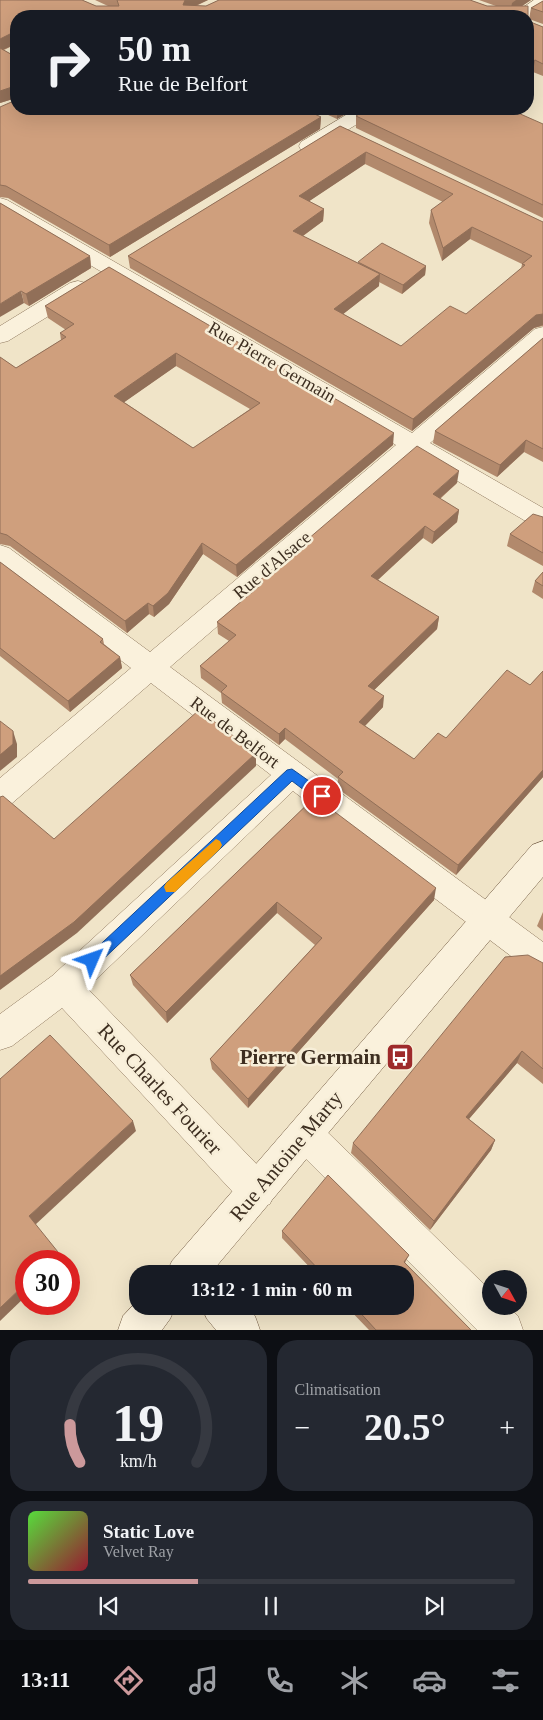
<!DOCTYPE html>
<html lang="fr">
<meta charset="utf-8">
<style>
:root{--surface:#171b24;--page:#242831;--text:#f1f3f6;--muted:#9ea1a6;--line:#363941;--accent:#cc999b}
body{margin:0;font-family:Georgia,serif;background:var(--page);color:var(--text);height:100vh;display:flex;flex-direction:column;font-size:19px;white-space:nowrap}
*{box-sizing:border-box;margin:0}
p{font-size:16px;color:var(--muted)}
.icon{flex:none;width:28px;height:28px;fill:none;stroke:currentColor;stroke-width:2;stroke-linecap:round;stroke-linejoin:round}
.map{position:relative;height:1330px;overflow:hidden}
.drawer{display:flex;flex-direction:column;gap:10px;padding:10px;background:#0d0f14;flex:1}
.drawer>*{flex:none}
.hud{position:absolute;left:10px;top:10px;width:524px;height:105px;border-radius:20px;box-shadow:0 5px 20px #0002;background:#171b24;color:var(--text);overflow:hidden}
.needle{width:32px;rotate:130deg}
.tools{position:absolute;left:482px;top:1270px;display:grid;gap:10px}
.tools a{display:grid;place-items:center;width:45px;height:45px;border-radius:50%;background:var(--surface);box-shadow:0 5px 20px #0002;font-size:25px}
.speed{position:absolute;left:15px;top:1250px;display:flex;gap:10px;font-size:25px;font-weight:700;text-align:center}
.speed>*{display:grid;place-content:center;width:65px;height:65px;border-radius:50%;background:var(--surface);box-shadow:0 5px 20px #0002;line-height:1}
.speed .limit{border:8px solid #d22;background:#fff;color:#111}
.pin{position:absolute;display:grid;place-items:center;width:42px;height:42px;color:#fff;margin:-21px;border:2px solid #fff;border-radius:50%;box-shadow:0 1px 5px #0007}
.me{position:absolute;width:55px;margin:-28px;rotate:47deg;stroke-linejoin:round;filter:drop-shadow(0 0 4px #0008)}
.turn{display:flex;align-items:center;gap:18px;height:105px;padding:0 25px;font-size:22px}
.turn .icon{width:65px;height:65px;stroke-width:2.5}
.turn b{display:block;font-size:35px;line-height:42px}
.big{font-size:38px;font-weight:600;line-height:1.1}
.drawer .widget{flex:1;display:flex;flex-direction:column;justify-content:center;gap:8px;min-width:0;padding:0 18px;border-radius:20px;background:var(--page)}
.drawer .dial{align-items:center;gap:0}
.dial svg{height:130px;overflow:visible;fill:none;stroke:var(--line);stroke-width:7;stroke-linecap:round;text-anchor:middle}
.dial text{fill:var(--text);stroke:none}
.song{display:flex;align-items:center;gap:15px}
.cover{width:60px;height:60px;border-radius:8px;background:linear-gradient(135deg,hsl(110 70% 55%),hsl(350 70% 35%))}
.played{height:5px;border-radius:2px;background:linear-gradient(90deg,var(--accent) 35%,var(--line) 35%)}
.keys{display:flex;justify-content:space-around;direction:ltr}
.heat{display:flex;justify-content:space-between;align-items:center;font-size:28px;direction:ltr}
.drawer .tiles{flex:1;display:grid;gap:10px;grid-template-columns:1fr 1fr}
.widget:last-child{grid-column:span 2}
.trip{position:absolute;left:129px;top:1265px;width:285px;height:50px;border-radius:20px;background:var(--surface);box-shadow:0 5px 20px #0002;font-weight:600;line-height:50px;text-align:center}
.tabs{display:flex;height:80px;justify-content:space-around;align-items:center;background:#090b0e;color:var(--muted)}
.tabs .icon{width:35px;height:35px}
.tabs .selected{color:var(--accent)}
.tabs b{font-size:22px;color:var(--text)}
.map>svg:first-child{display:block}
</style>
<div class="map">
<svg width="543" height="1330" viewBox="0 0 543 1330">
<rect width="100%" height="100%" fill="#f0e4c8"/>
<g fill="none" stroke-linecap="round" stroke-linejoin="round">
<g stroke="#8d765c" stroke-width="1">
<g id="street">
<polygon points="534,0 543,0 543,9 528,18 528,16 511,16"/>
<polygon points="356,109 378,109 375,113 315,150 301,150 299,146 301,142"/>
<polygon points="0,198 7,200 412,433 535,329 543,327 543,346 430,443 543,508 543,529 534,526 415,456 170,667 543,942 543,976 532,972 293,791 87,988 270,1178 275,1191 270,1204 257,1209 244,1204 62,1008 12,1046 0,1050 0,1014 52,976 271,775 151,683 10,805 0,809 0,778 131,668 0,569 0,545 9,548 150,652 396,445 0,212"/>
<polygon points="78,281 86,283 89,288 86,293 8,341 0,343 0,326 70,283"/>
<polygon points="305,1116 317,1122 491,1291 491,1306 507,1306 518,1316 523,1330 477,1330 293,1146 287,1134 293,1122"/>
</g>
</g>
<g stroke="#6f573f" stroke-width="1">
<g id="secondary">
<polygon points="543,841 543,877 210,1274 166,1274 172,1261 532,845"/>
<polygon points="138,1300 138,1306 176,1306 170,1319 162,1330 118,1330 123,1316"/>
<polygon points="201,1306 246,1306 255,1316 260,1330 216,1330 207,1319"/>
</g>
</g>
<use href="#street" fill="#faf1dc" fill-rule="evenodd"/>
<use href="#secondary" fill="#faf1dc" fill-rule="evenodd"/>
</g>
<g fill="#b2896c" fill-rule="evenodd">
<polygon points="0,0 82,0 96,6 108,6 95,0 208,0 196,6 206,6 219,0 470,0 487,6 496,6 479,0 531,0 522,6 528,6 528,21 543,27 543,76 533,72 528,76 528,16 16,16 16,44 4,50 16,57 16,98 0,103"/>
<polygon points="543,1 543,24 529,19 531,8"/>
<polygon points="0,107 321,117 320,129 110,257 8,198 0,197"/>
<polygon points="315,109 354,109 337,119"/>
<polygon points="356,116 543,124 543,218 356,128"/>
<path d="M340,126L543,222V326L534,328L412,431L130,268L128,256ZM365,164L443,202L431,210L429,223L442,261L470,239L522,264L521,269L466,314L401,346L343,314L379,286V282L402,294L425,275L426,266L358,263L303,236L323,221L324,209L309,201Z"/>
<polygon points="0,203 90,256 91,268 29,306 24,303"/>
<path d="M109,267L393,445L237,577L203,554L169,604L154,617L149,614L127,633L10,546L0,544V357L16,368L61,340L60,333L66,330L48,318L45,306ZM176,366L250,409L193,448L124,402Z"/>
<polygon points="543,338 543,462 524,452 497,477 433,443 435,431"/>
<polygon points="457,483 440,499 459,510 457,522 432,544 423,538 378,580 439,617 437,629 374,690 383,707 365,726 414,759 446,738 530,685 543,671 543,777 456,875 337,788 338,779 285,739 279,745 222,703 221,693 201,678 200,666 229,641 218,634 217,622 260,586 260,580"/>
<polygon points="543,517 543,566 507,546 510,534"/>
<polygon points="0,562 103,639 104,644 120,657 122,668 70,712 0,656"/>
<polygon points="543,572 543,599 532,592 535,581"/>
<polygon points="315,797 434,900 248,1108 212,1069 210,1059 315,945 277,913 167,1023 133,985 130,975"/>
<polygon points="543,912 543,931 537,926"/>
<polygon points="543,963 543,1084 517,1063 469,1119 495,1140 491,1150 430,1230 351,1153 353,1143"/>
<polygon points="282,1231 409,1255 405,1263 471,1330 369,1330 346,1306 405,1306 405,1274 316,1274 282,1238"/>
</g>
<g fill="#916f58">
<polygon points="185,0 208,0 186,10 183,5"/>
<polygon points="516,0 531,0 510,14 512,3"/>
<polygon points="57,12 57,16 47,16"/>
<polygon points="16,31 16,44 0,51 0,39"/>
<polygon points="535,60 533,72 528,76 528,65"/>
<polygon points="15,86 16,98 0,103 0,91"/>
<polygon points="337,109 354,109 337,119"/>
<polygon points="321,117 320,129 110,257 109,245"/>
<polygon points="366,152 365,164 299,208 299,196"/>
<polygon points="324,209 323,221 293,243 293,231"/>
<polygon points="472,227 470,239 442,261 443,248"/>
<polygon points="90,256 91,268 29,306 26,294"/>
<polygon points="426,266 425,275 402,294 403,285"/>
<polygon points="380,274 379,286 333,322 334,309"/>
<polygon points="21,291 24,303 0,317 0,304"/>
<polygon points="543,314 543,325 534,328 412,431 413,419 536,315"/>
<polygon points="176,353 176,366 116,408 114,396"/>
<polygon points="394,433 393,445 237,577 236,565"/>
<polygon points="526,440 524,452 497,477 500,465"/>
<polygon points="459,471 457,483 431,506 433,494"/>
<polygon points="459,510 457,522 432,544 434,532"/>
<polygon points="425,526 423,538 370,587 371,576"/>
<polygon points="202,543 203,554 169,604 154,617 153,606"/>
<polygon points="148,603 149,614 127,633 125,621"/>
<polygon points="439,617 437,629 367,697 368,686"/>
<polygon points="120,657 122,668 70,712 68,701"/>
<polygon points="384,696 383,707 358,733 359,722"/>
<polygon points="285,728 285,739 279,745 279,734"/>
<polygon points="13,731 17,744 17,757 0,771 0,755"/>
<polygon points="256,753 256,766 77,933 0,990 0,976"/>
<polygon points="543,770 543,777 456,875 458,865"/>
<polygon points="436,888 434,900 248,1108 248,1099"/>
<polygon points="277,902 277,913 167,1023 166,1012"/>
<polygon points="522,1051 517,1063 462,1127 466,1117"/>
<polygon points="133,1121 136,1131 35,1225 29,1216"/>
<polygon points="495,1140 491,1150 430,1230 434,1221"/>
<polygon points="58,1252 63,1260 62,1261 49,1261"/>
<polygon points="26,1283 26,1296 0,1321 0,1308"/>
</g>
<g fill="#cf9f7d" stroke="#916f58" fill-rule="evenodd">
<polygon points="0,0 82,0 96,6 119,6 117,0 185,0 183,5 206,6 219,0 470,0 487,6 528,6 528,21 543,27 543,64 535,60 528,65 528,16 66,16 57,12 47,16 16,16 16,31 0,39"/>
<polygon points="543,1 543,12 531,8"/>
<polygon points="0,48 16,57 16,95 15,86 0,91"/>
<polygon points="16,100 16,109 304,109 321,117 109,245 6,186 0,185 0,107"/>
<polygon points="367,109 509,109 543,124 543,205 356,116"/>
<path d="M340,126L543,222V314L536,315L413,419L128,256ZM366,152L453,194L431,210L443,248L472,227L532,256L522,264L525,265L466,314L450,306L401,346L334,309L380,274L293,231L324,209L299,196Z"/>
<polygon points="0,203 90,256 26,294 21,291 0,304"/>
<polygon points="382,243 426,266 403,285 358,262"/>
<path d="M109,267L394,433L236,565L202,543L168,593L153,606L148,603L125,621L7,535L0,533V357L16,368L66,337L60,333L74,324L45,306ZM176,353L260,403L193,448L114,396Z"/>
<polygon points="543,338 543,449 526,440 500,465 435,431"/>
<polygon points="417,446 459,471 433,494 459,510 434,532 425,526 371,576 439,617 368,686 384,696 359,722 414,759 438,733 446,738 507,670 530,685 543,671 543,770 458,865 338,777 343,772 285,728 279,734 221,692 227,686 200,666 236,635 217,622 263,583 260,580"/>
<polygon points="533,514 543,517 543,553 510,534"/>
<polygon points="0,562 103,639 100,642 120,657 68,701 0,648"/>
<polygon points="543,572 543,586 535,581"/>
<polygon points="199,710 256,753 74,922 0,976 0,797 3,796 54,839"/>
<polygon points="0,721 13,731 13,744 0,755"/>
<polygon points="315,797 436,888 248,1099 210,1059 322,938 277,902 166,1012 130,975"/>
<polygon points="528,955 543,963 543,1069 522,1051 466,1117 495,1140 434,1221 353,1143 505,957"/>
<polygon points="50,1035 133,1121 29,1216 58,1252 49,1261 26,1261 26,1283 0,1308 0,1079"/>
<polygon points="328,1175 409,1255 404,1262 471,1330 376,1330 354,1306 405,1306 405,1274 323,1274 282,1231"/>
</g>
<polygon fill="#1a73e8" stroke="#114b97" points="292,769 326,793 328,796 326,800 317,800 292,781 97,965 92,967 88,965 86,960 88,956 287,770"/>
<polygon fill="#f59e0b" points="216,839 220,841 222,845 220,849 175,892 166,892 164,887 166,883"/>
<defs>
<g id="bus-square" transform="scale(1.4375)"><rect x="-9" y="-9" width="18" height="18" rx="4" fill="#9e2a2b" stroke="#f7eed8"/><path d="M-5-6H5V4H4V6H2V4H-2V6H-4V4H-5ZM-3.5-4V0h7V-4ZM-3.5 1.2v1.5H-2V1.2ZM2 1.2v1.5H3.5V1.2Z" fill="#fff"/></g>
</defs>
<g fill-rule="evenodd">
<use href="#bus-square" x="400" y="1057"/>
</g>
<g text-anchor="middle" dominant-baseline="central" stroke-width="5" stroke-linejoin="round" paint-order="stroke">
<g font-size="18" fill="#3d2e20" stroke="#f7eed8">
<text transform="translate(272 362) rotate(30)">Rue Pierre Germain</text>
<text transform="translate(272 565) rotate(-40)">Rue d'Alsace</text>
<text transform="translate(235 732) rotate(37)">Rue de Belfort</text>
</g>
<g font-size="21" font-weight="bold" fill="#3d2e20" stroke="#f7eed8" text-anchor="end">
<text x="381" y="1057">Pierre Germain</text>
</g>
<g font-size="21" fill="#3d2e20" stroke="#f7eed8">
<text transform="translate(160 1089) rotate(47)">Rue Charles Fourier</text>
<text transform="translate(286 1156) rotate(-50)">Rue Antoine Marty</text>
</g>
</g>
</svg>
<div class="tools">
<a><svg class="needle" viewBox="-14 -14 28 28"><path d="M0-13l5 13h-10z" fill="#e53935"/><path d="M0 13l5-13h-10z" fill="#9ea1a6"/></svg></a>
</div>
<div class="speed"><div class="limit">30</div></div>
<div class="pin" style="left:322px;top:796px;background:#d93025"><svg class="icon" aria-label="arrive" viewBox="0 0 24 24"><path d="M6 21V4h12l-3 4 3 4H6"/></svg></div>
<svg class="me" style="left:92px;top:960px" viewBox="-20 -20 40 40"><path d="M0-17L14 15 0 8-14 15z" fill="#1a73e8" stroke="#fff" stroke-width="4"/></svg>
<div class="trip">13:12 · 1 min · 60 m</div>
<div class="hud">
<div class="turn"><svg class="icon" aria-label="right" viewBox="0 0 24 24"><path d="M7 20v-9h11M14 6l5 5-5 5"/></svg><div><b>50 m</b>Rue de Belfort</div></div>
</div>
</div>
<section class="drawer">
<div class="tiles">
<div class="widget dial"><svg viewBox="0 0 100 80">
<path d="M14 69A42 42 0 1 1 86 69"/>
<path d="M14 69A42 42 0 0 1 8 46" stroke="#cc999b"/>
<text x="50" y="56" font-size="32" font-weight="700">19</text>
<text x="50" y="72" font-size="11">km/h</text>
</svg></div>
<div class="widget"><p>Climatisation</p>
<div class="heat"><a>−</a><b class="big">20.5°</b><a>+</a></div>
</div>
<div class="widget">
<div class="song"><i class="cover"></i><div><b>Static Love</b><p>Velvet Ray</p></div></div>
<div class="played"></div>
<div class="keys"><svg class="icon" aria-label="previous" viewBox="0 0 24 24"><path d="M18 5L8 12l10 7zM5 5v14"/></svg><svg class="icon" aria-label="pause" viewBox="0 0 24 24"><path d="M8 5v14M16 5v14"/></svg><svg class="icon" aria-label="next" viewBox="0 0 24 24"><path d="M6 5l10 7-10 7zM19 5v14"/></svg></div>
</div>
</div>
</section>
<nav class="tabs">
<b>13:11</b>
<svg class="icon selected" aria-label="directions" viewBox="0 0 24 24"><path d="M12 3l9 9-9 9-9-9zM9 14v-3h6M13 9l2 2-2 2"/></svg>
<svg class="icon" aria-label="music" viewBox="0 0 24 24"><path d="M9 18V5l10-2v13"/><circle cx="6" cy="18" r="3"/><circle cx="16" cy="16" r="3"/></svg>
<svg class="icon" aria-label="phone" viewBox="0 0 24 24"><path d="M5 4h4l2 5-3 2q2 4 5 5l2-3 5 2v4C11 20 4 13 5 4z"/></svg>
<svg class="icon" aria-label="climate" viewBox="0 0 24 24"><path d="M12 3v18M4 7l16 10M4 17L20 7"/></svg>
<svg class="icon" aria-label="car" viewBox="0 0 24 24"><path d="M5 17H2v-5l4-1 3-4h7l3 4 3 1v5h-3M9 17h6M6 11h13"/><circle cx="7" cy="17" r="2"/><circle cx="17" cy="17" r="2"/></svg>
<svg class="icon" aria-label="filters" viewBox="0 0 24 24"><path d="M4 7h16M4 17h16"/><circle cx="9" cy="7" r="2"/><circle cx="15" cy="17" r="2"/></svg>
</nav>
